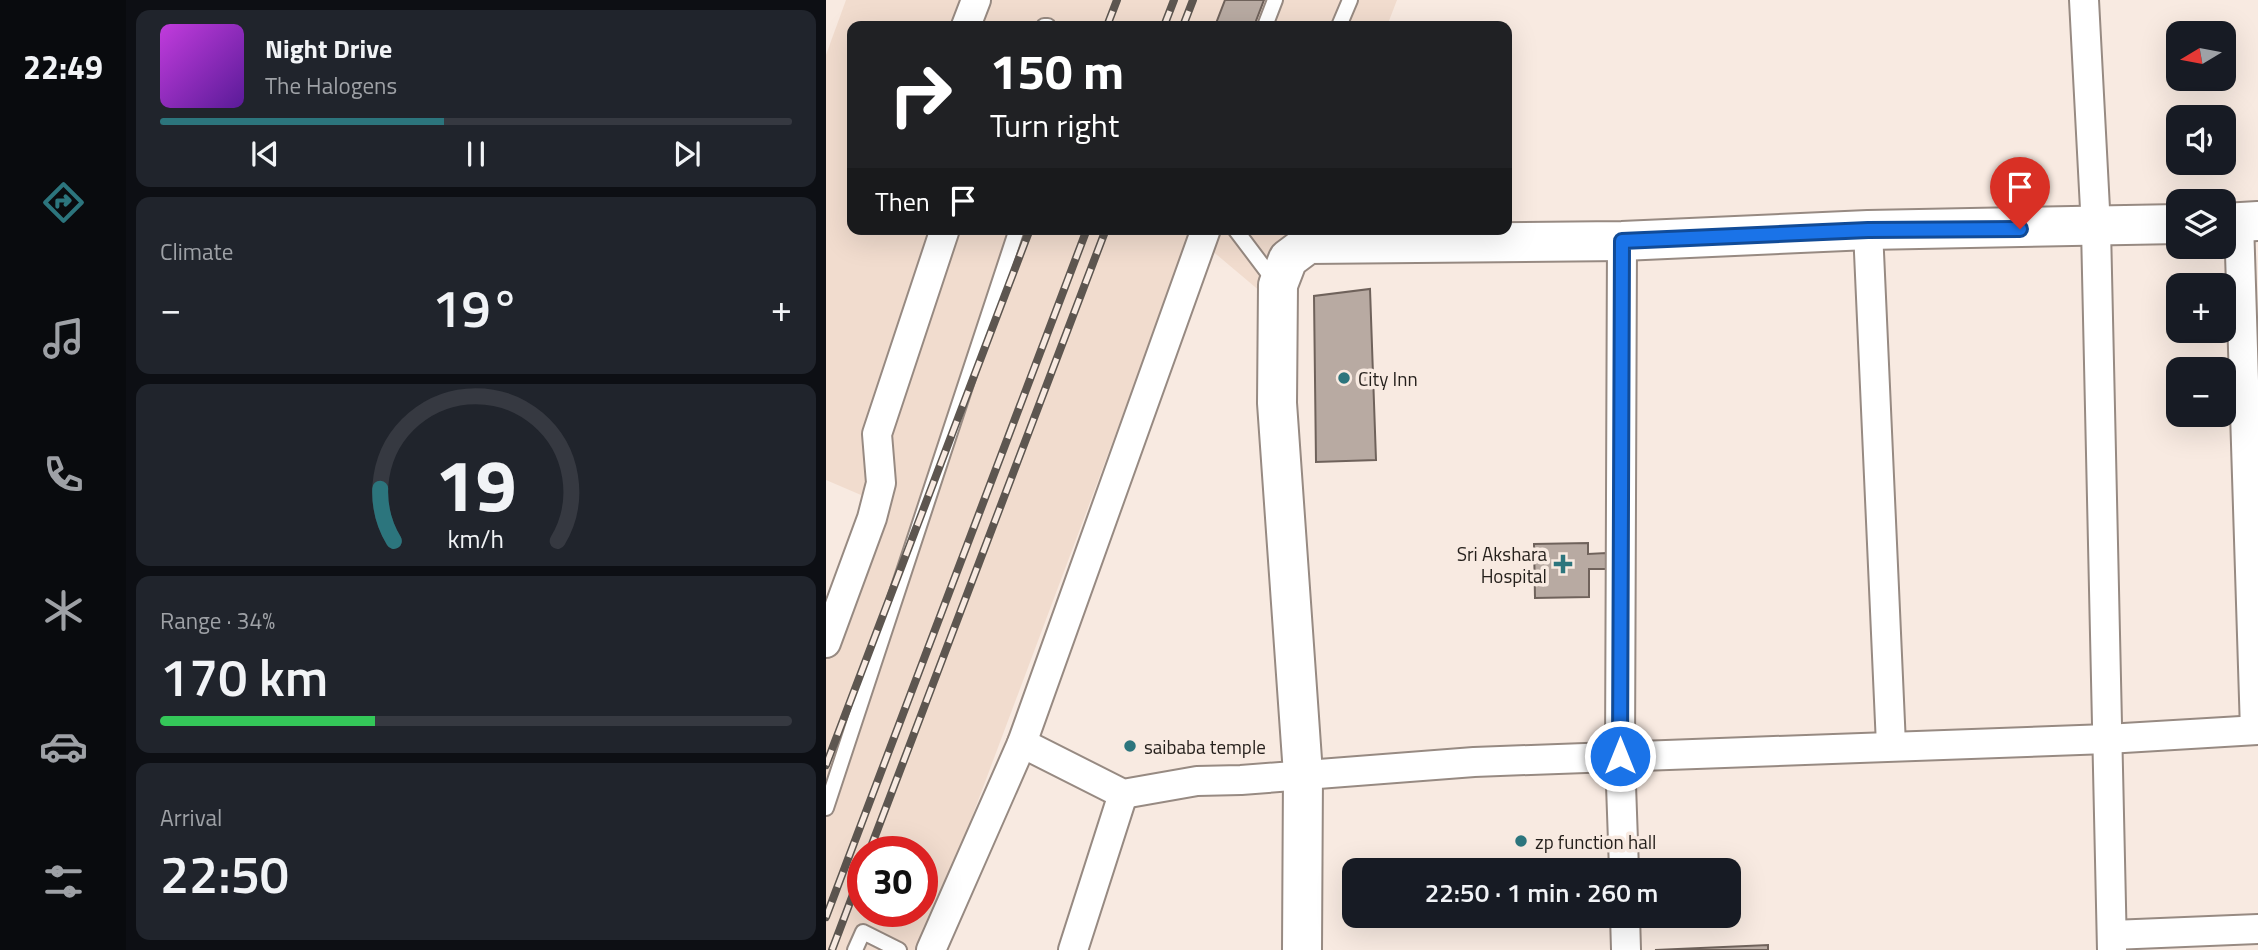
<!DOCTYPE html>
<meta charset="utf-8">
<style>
:root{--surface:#171b24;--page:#20242c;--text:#f1f3f6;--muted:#9ea1a6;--line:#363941;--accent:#2c757d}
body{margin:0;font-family:"Titillium Web",sans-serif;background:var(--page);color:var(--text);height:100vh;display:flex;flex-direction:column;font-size:26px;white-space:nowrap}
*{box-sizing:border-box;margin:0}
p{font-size:23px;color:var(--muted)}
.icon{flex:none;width:38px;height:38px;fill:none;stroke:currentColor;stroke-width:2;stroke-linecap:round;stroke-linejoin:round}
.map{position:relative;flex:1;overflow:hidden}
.drawer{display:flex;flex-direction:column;gap:10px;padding:10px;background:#0d0f14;width:700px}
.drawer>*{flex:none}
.top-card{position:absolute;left:21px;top:21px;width:665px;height:214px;border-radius:14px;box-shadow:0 7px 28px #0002;background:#202124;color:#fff;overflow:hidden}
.needle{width:46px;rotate:260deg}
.tools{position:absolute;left:1340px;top:21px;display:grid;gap:14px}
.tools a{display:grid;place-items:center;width:70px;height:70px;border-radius:14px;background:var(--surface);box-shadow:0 7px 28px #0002;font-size:35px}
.speed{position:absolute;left:21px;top:836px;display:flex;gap:14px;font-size:35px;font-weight:700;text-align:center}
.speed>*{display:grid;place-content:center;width:91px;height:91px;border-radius:50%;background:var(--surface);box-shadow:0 7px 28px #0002;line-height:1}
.speed .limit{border:10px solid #d22;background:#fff;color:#111}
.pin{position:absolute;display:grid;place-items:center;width:60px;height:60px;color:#fff;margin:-72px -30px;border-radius:50% 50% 50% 0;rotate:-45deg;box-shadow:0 0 7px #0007}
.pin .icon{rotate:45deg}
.me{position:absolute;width:77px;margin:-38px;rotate:0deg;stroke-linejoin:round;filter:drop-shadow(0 0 5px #0008)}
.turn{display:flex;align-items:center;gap:24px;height:147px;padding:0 28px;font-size:32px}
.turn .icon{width:91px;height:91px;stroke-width:2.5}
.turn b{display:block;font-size:49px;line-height:60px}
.then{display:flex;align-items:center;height:66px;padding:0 28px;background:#0003;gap:14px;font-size:26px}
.big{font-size:52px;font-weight:600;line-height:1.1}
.drawer .card{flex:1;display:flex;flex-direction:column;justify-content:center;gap:10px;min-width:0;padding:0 24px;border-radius:14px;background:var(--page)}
.drawer .dial{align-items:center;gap:0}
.dial svg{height:182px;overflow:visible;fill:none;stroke:var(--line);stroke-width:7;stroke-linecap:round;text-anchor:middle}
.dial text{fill:var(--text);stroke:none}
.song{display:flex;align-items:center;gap:21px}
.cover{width:84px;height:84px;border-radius:10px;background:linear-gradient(135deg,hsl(290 70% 55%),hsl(270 70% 35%))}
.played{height:7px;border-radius:4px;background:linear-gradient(90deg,var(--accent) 45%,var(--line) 45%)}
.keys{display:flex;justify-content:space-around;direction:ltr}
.heat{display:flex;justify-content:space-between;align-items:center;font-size:38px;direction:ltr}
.charge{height:10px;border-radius:5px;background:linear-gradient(90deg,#34c759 34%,var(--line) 0)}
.trip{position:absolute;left:516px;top:858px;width:399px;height:70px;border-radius:14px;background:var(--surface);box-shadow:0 7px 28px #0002;font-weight:600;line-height:70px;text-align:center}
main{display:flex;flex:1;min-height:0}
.menu{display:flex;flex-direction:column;width:126px;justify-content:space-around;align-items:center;background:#090b0e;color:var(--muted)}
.menu .icon{width:49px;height:49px}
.menu .active{color:var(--accent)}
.menu b{font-size:32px;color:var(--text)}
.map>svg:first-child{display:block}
</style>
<main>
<nav class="menu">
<b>22:49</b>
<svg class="icon active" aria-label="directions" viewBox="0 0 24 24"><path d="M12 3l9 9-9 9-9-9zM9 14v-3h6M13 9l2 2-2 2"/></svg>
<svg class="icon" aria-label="music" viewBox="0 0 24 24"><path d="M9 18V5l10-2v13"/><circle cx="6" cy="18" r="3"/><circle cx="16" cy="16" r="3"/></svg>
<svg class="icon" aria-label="phone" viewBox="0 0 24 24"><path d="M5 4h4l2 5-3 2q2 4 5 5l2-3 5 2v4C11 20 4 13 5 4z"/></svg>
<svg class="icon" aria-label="climate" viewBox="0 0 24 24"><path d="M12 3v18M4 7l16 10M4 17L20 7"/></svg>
<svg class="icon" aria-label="car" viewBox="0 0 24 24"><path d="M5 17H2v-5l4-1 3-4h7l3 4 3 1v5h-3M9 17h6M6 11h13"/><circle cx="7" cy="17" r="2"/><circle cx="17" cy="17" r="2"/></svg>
<svg class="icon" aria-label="filters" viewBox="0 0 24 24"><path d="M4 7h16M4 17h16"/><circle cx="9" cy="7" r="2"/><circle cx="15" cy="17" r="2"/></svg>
</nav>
<section class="drawer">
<div class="card">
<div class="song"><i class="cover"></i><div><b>Night Drive</b><p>The Halogens</p></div></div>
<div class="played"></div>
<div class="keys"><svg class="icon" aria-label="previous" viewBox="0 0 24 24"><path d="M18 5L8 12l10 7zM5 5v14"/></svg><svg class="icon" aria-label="pause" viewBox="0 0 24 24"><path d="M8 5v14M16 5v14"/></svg><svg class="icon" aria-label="next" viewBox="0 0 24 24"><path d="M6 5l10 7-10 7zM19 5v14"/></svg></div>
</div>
<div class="card"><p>Climate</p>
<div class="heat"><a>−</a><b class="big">19°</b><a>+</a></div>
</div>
<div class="card dial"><svg viewBox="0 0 100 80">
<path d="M14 69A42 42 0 1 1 86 69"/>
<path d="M14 69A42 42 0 0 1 8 46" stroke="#2c757d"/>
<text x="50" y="56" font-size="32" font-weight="700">19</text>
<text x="50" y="72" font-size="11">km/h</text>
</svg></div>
<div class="card"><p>Range · 34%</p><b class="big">170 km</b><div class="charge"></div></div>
<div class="card"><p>Arrival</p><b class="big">22:50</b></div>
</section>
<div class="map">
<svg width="1432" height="950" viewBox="0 0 1432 950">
<rect width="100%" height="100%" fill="#f8eae1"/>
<path fill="#f1dcce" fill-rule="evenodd" d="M20,0H571L561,26H26V229H481L435,292L365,233L96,950H0V614L42,498L0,480V55ZM37,852H96V912H37Z"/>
<g fill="#b8aaa2" stroke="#6f625b" stroke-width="2">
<polygon points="399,0 438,0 428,26 389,26"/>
<polygon points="544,289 550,460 490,462 488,296"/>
<polygon points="762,543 762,554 780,553 780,569 763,569 763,597 709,598 708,544"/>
<polygon points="942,945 942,950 829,950"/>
</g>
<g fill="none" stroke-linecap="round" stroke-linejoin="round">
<g stroke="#978a82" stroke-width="18">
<g id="lane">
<polyline points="218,26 222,26"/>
<polyline points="439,26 449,0"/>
<polyline points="513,26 524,0"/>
<polyline points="409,229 449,282"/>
<polyline points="0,808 191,229"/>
<polyline points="29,950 37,932 73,950"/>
</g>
</g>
<g stroke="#978a82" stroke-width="32">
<g id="street">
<polyline points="1258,0 1270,228 1286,950"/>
<polyline points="140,26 150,0"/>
<polyline points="1413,222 1429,730"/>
<polyline points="1042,230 1065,745"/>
<polyline points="796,241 794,756 798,870"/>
<polyline points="0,643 46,518 55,483 51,434 119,229"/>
<polyline points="196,743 297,794 371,781 415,780 648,762 1281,739 1432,730"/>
<polyline points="799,915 800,950"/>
<polyline points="1286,935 1432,929"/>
<polyline points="105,950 196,743 380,229"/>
<polyline points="247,950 297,794"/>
</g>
</g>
<g stroke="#978a82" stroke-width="42">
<g id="secondary">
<polyline points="1398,223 1432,221"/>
<polyline points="476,950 477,774 451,403 452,285 462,259 482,244 796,241 1042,230 1353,224"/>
</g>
</g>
<use href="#lane" stroke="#fff" stroke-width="14"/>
<use href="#street" stroke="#fff" stroke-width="28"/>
<use href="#secondary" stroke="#fff" stroke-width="38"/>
<g stroke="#5d5650" stroke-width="8">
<g id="rail">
<polyline points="281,26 291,0"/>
<polyline points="338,26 348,0"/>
<polyline points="357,26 367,0"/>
<polyline points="0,765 204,229"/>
<polyline points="43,852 280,229"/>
<polyline points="0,917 261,229"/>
<polyline points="6,950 37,868"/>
</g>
</g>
<use href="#rail" stroke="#f8eae1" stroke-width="5" stroke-dasharray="16" stroke-linecap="butt"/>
</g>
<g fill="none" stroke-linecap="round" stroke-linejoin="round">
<g stroke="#114b97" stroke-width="18">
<polyline id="route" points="794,756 796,241 1042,230 1194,229"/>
</g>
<use href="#route" stroke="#1a73e8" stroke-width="12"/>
</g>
<g fill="#2c757d" stroke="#f8eae1" stroke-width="2.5">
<circle cx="518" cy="378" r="7"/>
<path d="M733.5 553.5h7v7h7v7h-7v7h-7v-7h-7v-7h7z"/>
<circle cx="304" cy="746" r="7"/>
<circle cx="695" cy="841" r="7"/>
</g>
<g text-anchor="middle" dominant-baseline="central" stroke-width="7" stroke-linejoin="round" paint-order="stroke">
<g font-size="19" fill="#241f1b" stroke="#f8eae1" text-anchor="start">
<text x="532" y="378">City Inn</text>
<text x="721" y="553" text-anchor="end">Sri Akshara<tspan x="721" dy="22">Hospital</tspan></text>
<text x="318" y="746">saibaba temple</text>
<text x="709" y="841">zp function hall</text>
</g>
</g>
</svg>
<div class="tools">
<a><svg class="needle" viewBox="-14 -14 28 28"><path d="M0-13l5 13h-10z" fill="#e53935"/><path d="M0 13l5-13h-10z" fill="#9ea1a6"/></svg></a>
<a><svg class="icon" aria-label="sound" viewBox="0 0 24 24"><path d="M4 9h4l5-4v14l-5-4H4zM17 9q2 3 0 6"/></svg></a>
<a><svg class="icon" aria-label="layers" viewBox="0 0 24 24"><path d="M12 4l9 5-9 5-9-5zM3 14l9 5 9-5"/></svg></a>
<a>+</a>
<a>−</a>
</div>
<div class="speed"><div class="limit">30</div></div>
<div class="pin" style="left:1194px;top:229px;background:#d93025"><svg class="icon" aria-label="arrive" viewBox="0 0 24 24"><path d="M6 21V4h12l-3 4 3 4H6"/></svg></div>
<svg class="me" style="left:794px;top:756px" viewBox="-20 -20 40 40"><circle r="17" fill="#1a73e8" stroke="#fff" stroke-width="3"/><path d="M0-11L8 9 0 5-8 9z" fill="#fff"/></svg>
<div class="trip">22:50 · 1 min · 260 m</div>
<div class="top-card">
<div class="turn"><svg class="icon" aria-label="right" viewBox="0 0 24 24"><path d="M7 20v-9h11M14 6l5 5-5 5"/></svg><div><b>150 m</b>Turn right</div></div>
<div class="then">Then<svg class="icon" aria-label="arrive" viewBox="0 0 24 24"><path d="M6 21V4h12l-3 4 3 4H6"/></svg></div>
</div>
</div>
</main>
